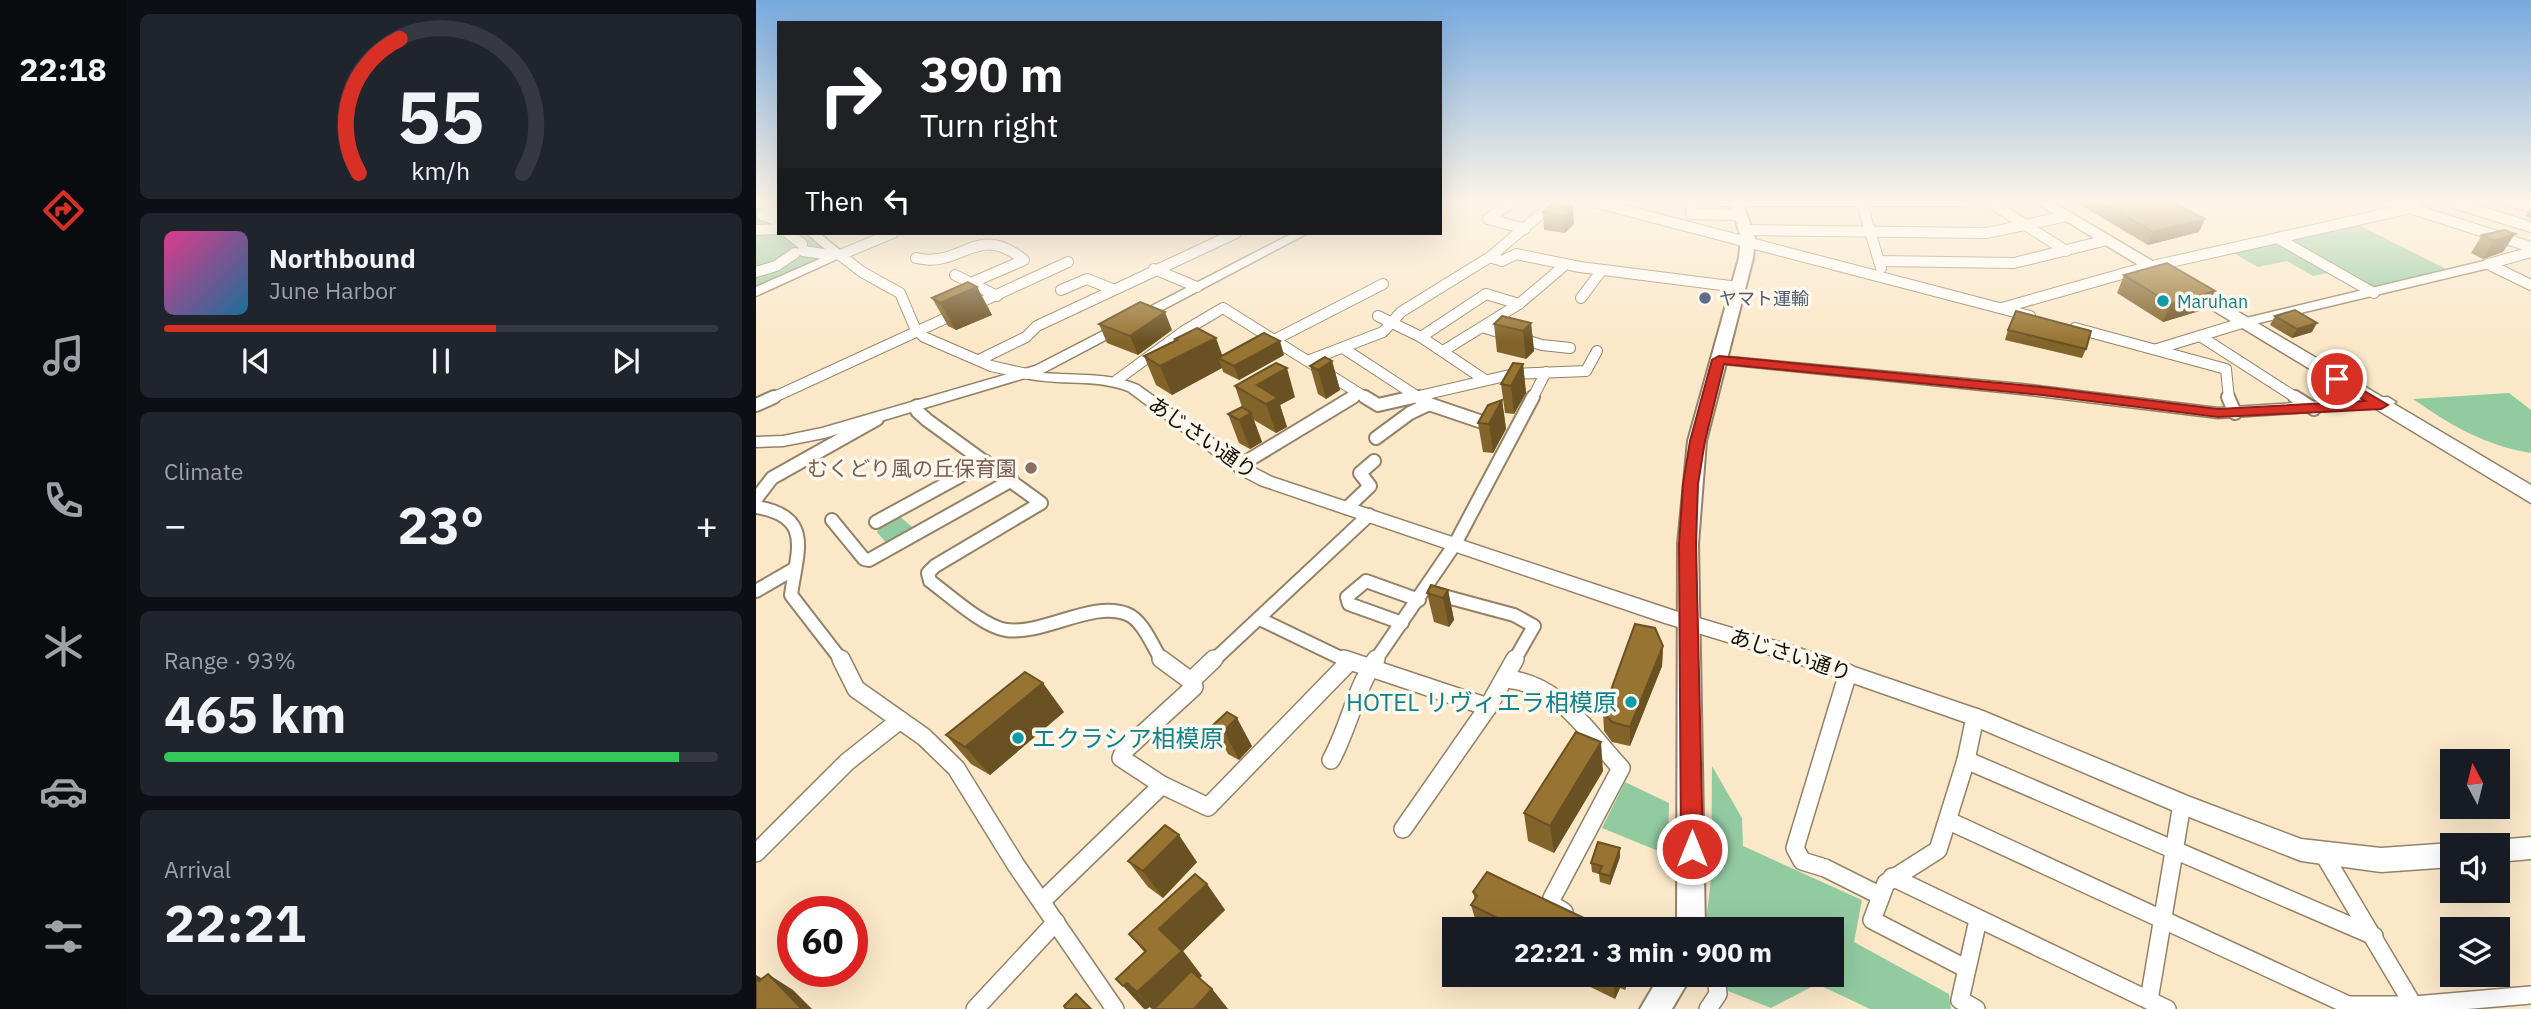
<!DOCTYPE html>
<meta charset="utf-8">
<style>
:root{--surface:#171b24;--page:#20242c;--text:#f1f3f6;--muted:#9ea1a6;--line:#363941;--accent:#d93025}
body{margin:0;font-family:"IBM Plex Sans","Noto Sans JP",sans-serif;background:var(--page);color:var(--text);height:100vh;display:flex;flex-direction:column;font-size:26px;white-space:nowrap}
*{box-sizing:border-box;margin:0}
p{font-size:23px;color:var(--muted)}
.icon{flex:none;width:38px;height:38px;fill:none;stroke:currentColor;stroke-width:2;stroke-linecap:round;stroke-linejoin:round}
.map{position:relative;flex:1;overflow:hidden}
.sheet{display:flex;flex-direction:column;gap:14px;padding:14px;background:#0d0f14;width:630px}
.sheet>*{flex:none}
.guide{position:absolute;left:21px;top:21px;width:665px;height:214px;border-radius:0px;box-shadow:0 7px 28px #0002;background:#202124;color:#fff;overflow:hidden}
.needle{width:46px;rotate:353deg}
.fabs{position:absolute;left:1684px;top:749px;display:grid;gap:14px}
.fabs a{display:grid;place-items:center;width:70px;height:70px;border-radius:0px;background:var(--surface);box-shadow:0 7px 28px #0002;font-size:35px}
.speed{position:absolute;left:21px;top:896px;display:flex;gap:14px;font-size:35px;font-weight:700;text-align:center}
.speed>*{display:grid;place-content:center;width:91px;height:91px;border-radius:50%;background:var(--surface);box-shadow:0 7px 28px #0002;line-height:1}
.speed .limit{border:10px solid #d22;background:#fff;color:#111}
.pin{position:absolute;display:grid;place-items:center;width:60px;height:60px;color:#fff;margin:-30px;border:4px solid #fff;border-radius:50%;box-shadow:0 2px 7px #0007}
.me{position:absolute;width:77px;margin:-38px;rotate:0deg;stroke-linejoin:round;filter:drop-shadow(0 0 5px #0008)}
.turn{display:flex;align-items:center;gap:24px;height:147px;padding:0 28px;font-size:32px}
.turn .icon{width:91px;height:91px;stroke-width:2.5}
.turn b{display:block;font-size:49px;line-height:60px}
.then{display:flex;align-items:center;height:66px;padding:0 28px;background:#0003;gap:14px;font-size:26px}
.big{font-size:52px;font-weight:700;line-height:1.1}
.sheet .tile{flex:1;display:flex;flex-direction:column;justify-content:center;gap:10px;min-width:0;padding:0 24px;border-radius:10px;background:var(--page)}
.sheet .dial{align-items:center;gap:0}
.dial svg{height:182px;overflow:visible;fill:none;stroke:var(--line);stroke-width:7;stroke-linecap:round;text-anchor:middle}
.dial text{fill:var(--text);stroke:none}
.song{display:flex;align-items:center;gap:21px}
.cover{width:84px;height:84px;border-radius:10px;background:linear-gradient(135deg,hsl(330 70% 55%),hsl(200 70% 35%))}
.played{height:7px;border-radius:4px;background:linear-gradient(90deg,var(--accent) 60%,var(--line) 60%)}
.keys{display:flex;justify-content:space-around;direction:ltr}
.heat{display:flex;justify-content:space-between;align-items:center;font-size:38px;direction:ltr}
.charge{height:10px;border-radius:5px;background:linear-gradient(90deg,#34c759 93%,var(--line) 0)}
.trip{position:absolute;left:686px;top:917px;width:402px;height:70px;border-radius:0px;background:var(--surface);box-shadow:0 7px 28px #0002;font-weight:700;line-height:70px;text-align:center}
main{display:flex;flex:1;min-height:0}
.dock{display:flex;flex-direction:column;width:126px;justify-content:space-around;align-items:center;background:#090b0e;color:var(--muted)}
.dock .icon{width:49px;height:49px}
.dock .current{color:var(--accent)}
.dock b{font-size:32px;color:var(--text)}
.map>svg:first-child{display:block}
</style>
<main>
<nav class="dock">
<b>22:18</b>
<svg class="icon current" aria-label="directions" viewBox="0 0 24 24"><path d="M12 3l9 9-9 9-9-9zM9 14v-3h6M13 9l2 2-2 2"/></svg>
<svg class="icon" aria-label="music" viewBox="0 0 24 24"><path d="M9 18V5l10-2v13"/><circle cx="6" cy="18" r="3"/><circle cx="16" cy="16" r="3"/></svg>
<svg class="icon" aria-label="phone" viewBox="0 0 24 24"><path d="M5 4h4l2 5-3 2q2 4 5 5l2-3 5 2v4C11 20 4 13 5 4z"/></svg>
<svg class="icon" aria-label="climate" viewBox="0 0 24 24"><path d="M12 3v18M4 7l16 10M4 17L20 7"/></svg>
<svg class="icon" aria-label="car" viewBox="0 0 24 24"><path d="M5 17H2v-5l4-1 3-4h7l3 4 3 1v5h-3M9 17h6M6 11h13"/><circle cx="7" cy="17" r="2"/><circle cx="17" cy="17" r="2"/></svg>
<svg class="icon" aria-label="filters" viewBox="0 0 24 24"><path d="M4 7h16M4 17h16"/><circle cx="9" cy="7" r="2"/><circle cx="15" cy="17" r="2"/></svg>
</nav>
<section class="sheet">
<div class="tile dial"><svg viewBox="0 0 100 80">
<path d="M14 69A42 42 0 1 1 86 69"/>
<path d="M14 69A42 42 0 0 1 32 10" stroke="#d93025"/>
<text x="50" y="56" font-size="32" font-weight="700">55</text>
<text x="50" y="72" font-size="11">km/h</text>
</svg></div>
<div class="tile">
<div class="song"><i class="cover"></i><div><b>Northbound</b><p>June Harbor</p></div></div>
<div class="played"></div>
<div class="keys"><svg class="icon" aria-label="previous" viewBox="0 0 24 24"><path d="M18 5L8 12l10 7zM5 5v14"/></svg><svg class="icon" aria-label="pause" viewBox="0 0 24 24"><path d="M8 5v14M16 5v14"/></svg><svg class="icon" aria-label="next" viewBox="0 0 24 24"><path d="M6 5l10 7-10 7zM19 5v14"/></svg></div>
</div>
<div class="tile"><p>Climate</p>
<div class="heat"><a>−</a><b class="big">23°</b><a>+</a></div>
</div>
<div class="tile"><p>Range · 93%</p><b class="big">465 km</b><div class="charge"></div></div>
<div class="tile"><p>Arrival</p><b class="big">22:21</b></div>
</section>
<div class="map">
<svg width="1775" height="1009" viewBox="0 0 1775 1009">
<rect width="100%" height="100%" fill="#fbe8c9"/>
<g fill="#93cba1">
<polygon points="0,207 23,219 23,233 45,233 75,253 71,258 0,289"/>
<polygon points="1599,223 1692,270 1616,288 1528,240"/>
<polygon points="1522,240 1577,272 1557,276 1531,261 1502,267 1474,251"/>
<path d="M1753,393L1775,410V453C1730,446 1694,425 1657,399Z"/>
<polygon points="142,515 161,531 135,549 121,532 124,527 120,522"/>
<polygon points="956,766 986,818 987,846 1106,900 1098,942 1193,994 1195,1009 1114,1009 1061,984 1015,1008 972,991 967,975 1076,975 1076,929 949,929 955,880"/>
<polygon points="869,782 913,803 912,855 846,828"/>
</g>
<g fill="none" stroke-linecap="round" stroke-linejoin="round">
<g stroke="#938267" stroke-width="12">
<g id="street-far2">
<polyline points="757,201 732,219 769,229"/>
<polyline points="834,201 1274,316"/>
<polyline points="936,201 935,214 985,215"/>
<polyline points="963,201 1209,201"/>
<polyline points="1105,201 1125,268"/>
<polyline points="1232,201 1310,251"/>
<polyline points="1632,201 1775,247"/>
<polyline points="1691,201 1775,227"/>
<polyline points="1754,201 1775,207"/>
<polyline points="6,215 23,221"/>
<polyline points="0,230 23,229"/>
<polyline points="990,230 1231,233 1311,216"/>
<polyline points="32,233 46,244"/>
<polyline points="1521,238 1618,293"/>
<polyline points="47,251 75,255"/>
<polyline points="84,255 106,272 144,293 159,328 168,337 235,366 271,374"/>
<polyline points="84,255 137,233"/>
<polyline points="734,257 746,261 760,254 824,267 982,287"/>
<path d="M160,258C207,269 220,221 268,260L215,283"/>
<polyline points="1123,261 1258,263 1351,240"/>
<polyline points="1732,264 1775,285"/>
<polyline points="1732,264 1775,252"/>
<polyline points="1401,265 1655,208 1664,201"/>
<polyline points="398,269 441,287"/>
<polyline points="0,272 20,266 39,253"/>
<polyline points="199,275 241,296"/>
<polyline points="305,290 331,279 356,289"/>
<polyline points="825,298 846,270"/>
<polyline points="1246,308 1394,266"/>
<polyline points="622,316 665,337 729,380"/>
<polyline points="729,328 786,345 814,348"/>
<polyline points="1319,328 1470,369 1473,399"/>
<polyline points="1444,336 1542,399"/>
<polyline points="665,337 730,294 763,304"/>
<polyline points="520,339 627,284"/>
<polyline points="587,348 665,399"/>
<polyline points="1401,349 1486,323"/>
<polyline points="687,351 763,304 809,265"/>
<polyline points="223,360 270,337 281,326 480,233"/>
<polyline points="554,360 627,332 645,312 734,257 800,201"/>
<polyline points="361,380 428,331 467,308 612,399"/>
<polyline points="14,399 312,262"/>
<polyline points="594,399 602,394"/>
<polyline points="650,399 758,374 830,371 841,351"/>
<polyline points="776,399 790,372"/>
</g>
</g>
<g stroke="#938267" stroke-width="16">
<g id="street-far1">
<polyline points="609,397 622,405 657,397"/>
<polyline points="662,397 673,404 738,426"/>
<polyline points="1472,397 1479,413"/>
<polyline points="1539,397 1558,409"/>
<polyline points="0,405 18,397"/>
<path d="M161,406V411L171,420L285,503L179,566L172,573L174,581C193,595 228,627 250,630C288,635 337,600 371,614C387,620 397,647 406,661"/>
<polyline points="620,438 654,413 673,404"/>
<polyline points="483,466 597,397"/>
<polyline points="0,499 16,478 121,419"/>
<path d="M0,507C58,516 41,551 35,595L86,661"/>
<polyline points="591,508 614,486 604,473 618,461"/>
<polyline points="76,520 108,559 113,560 256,480"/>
<polyline points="120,522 230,462"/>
<polyline points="0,591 38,569"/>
<polyline points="680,594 758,615 778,626 758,661"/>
<polyline points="504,619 591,661"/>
<polyline points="646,623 593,604 591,597 610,581 663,600"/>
<polyline points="457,661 613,515"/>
<polyline points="619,661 699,544 777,397"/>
</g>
</g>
<g stroke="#938267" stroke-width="20">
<g id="street">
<polyline points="85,659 100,689 168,737 200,768 260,865 359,1009"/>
<polyline points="405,659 435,681 458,659"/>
<polyline points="588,659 732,707"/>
<polyline points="1092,673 1039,848 1046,861 1069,868 1123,895"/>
<path d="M750,679C803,683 831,732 865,768L796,898L797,905L808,912"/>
<polyline points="435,681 438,687 368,751 365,758 406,785 452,807 593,662"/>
<path d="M575,760C593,727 599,690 620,659"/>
<polyline points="1210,760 1618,936"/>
<polyline points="1193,821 1592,1005 1658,1005 1775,995"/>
<polyline points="647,829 732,707 759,659"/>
<polyline points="0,853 91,762 144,720"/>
<polyline points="1568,855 1659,1008"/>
<polyline points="1136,877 1411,1009"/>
<polyline points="286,901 406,785"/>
<polyline points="915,929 927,929"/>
<polyline points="1209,968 1116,920 1130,883 1182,850 1210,760 1219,717"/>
<polyline points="1393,1000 1426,804"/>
<polyline points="219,1009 300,922"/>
<polyline points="952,1009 962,994 960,975"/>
<polyline points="1220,1009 1204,1000 1222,920"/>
</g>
</g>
<g stroke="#938267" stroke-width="3">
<g id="secondary">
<polygon points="0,201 7,201 23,209 23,217 0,207"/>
<polygon points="50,233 63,233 90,255 0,296 0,287 75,254"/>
<path d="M537,233H552L287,373C320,376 351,372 382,385L497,467L516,477L919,611L1040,647L1227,711L1434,797L1545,839L1625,848L1696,843L1701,845H1696V867L1625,872L1545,861L1418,811L1211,723L1037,662L909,623L504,485L485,475L372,391C339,378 303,386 269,378L68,438L27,446L0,447V437L27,436L66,428L279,366Z"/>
<polygon points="1732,260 1737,261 1737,267 1486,327 1479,323 1486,319"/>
<polygon points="963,356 1265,384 1462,408 1632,397 1640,402 1632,407 1462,418 1265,394 958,363 958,357"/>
<polygon points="1775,837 1775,859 1741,862 1741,845 1731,845 1741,840"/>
</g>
</g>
<g stroke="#938267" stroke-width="4">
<g id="primary">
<polygon points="974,201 986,201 999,238 997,258 950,441 942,544 949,929 921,929 922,544 932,441 983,258 985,238"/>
<polygon points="904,975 936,975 916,1009 884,1009"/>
</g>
</g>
<g stroke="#938267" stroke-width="3">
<polygon id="highway" points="1277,201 1295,201 1775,485 1775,503"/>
</g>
<use href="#street-far2" stroke="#fff" stroke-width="10"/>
<use href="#street-far1" stroke="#fff" stroke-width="12"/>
<use href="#street" stroke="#fff" stroke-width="17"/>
<use href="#secondary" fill="#fff" fill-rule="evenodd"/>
<use href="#primary" fill="#fff" fill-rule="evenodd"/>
<use href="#highway" fill="#fff" fill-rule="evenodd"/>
</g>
<g fill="#82642b">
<polygon points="1318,201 1415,201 1443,232 1392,245"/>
<polygon points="797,203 818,224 809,233 788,230 787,212"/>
<polygon points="1775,206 1775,218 1769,216"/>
<polygon points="1748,230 1747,252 1727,259 1715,253 1726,235"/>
<polygon points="1368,275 1450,309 1407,322 1361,293"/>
<polygon points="221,287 236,315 200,330 192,326 176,298"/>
<polygon points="1519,316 1556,332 1536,338 1514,325"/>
<polygon points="775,323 778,351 770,359 741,352 738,324"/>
<polygon points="343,324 416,330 382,355 351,343"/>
<polygon points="1252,330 1330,349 1326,358 1249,340"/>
<polygon points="419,339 466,356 528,355 483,380 467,372 466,368 416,395 400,385 388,356 420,341"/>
<polygon points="576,361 584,390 570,399 562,394 554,366"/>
<polygon points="767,364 770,393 758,414 749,413 745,384"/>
<polygon points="479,386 539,397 524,405 531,427 520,433 498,420 506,442 494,449 483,443 472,414 486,407"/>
<polygon points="746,400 750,429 737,453 727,452 722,423"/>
<polygon points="692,590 698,620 693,627 678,622 671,593"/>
<polygon points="907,646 906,666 874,746 856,742 848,731 847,712"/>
<polygon points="308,712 234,775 215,764 190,735"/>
<polygon points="457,725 496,746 483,760 472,754"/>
<polygon points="847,771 798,853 772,841 768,813"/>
<polygon points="864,848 864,857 854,885 844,882 843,874 836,872 835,863"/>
<polygon points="372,861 441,862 407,898 392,887"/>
<polygon points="451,884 469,910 427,951 446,976 443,978 456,989 472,1009 396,1009 360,979 389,953 373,934"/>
<polygon points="717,892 851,929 722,929 715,905 719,900"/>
<polygon points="810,975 874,975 869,990 864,988 859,999"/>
</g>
<g fill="#6a5123">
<polygon points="817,207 818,224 809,233 808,216"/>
<polygon points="1449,219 1443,232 1392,245 1397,232"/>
<polygon points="1759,234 1747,252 1727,259 1738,241"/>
<polygon points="221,287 236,315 200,330 184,303"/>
<polygon points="1459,291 1450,309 1407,322 1415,304"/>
<polygon points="409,312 416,330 382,355 374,336"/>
<polygon points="775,323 778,351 770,359 767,331"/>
<polygon points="1561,323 1556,332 1536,338 1541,329"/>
<polygon points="460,338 468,360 462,358 466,368 416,395 404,366"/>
<polygon points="524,341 528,355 483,380 478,366"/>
<polygon points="576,361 584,390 570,399 562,370"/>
<polygon points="767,364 770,393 758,414 755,386"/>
<polygon points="531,368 539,397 524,405 531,427 520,433 510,404 501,385"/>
<polygon points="746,400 750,429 737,453 733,424"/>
<polygon points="495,413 506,442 494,449 483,420"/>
<polygon points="692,590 698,620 693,627 687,598"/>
<polygon points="907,646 906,666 874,746 874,727"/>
<polygon points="287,683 308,712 234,775 209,747"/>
<polygon points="481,718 496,746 483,760 468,731"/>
<polygon points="845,742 847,771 798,853 794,826"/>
<polygon points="423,835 441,862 407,898 387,871"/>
<polygon points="864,848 864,857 854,885 854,876"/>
<polygon points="451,884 469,910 427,951 446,976 410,1009 396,1009 381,992 403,929"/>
<polygon points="12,974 37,990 56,1009 46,1009"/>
<polygon points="0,975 15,984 3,981 0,978"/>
<polygon points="857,975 864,975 864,988 859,999"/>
<polygon points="868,975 874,975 869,990"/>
<polygon points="371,983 394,1007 391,1009 388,1009 367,986"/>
<polygon points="456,989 472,1009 438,1009"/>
</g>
<g fill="#977432" stroke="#6a5123" stroke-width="2">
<polygon points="1344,201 1415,201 1449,219 1397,232"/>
<polygon points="797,203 817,207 808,216 787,212"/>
<polygon points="1748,230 1759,234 1738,241 1726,235"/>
<polygon points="1411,263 1459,291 1415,304 1368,275"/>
<polygon points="212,282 221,287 184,303 176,298"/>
<polygon points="384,302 409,312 374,336 343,324"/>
<polygon points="1539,310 1561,323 1541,329 1519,316"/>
<polygon points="1260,311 1335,331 1330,349 1252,330"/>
<polygon points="746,316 775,323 767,331 738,324"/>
<polygon points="441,328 460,338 404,366 388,356 421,340 419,339"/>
<polygon points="508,333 524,341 478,366 462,358"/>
<polygon points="569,357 576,361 562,370 554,366"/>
<polygon points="520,363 531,368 501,385 522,398 510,404 479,386"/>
<polygon points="757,363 767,364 755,386 745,384"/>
<polygon points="746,400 733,424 722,423 732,405"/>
<polygon points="486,407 495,413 483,420 472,414"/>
<polygon points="675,585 692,590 687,598 671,593"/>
<polygon points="879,624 899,628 907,646 874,727 856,722 847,712"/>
<polygon points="269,672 287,683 209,747 190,735"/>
<polygon points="471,712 481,718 468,731 457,725"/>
<polygon points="820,732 845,742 794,826 768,813"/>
<polygon points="409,825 423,835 387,871 372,861"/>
<polygon points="842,842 864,848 854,876 843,873 846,866 835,863"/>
<polygon points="731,872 851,929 764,929 715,905 721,896 717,892"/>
<polygon points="439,874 451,884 403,929 426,951 381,992 371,983 367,986 360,979 390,951 373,934"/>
<polygon points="435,971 456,989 438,1009 398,1009"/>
<polygon points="12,974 46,1009 0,1009 0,978 3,981"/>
<polygon points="320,994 335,1009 310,1009 308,1006"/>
</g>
<linearGradient id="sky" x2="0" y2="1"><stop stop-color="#78aadf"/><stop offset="0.59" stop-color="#fdf5e7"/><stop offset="1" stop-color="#fdf5e7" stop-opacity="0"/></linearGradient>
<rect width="1775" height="342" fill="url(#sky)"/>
<polygon fill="#d93025" stroke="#8d1f18" stroke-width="2" points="963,356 1286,387 1462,409 1609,401 1576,382 1574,379 1581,375 1632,405 1625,409 1462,417 1286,395 968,364 949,441 942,484 940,544 947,849 944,857 936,860 928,857 925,849 923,544 927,484 934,441 956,360"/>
<circle fill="#5c6f8a" stroke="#fef7eb" stroke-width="2.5" cx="949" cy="298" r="7"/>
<g fill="#0f9aa8" stroke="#fef7eb" stroke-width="2.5">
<circle cx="1407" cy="301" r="7"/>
<circle cx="875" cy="702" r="7"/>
<circle cx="262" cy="738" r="7"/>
</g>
<circle fill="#8d6e63" stroke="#fef7eb" stroke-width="2.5" cx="275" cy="468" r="7"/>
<g text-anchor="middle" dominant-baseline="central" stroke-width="7" stroke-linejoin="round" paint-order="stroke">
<g font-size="18" fill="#4e5e75" stroke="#fef7eb" text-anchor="start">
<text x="963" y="298">ヤマト運輸</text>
</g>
<g font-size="18" fill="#0d838f" stroke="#fef7eb" text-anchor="start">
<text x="1421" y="301">Maruhan</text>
</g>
<g font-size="21" fill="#110b03" stroke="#fef7eb">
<text transform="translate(447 437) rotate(35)">あじさい通り</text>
<text transform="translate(1035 654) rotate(18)">あじさい通り</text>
</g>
<g font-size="21" fill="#785e54" stroke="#fef7eb" text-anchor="end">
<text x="261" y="468">むくどり風の丘保育園</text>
</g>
<g font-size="24" fill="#0d838f" stroke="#fef7eb" text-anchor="end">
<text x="861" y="702">HOTEL リヴィエラ相模原</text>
<text x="276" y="738" text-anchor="start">エクラシア相模原</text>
</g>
</g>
</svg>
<div class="fabs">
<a><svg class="needle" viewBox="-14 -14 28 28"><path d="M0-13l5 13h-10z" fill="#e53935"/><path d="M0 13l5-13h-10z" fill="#9ea1a6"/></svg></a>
<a><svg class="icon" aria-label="sound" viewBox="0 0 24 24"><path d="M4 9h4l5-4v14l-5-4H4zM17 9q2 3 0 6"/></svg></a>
<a><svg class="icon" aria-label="layers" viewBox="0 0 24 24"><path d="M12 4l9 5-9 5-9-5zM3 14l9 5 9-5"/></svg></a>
</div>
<div class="speed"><div class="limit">60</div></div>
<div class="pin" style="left:1581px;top:379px;background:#d93025"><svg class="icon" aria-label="arrive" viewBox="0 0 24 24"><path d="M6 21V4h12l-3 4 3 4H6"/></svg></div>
<svg class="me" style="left:936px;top:849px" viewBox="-20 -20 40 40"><circle r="17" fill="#d93025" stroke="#fff" stroke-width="3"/><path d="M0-11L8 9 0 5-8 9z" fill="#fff"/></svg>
<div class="trip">22:21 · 3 min · 900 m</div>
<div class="guide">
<div class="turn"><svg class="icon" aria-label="right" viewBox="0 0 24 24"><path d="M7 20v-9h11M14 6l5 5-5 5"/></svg><div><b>390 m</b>Turn right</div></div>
<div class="then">Then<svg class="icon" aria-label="left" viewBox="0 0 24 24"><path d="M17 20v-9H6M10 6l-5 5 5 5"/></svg></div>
</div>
</div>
</main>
